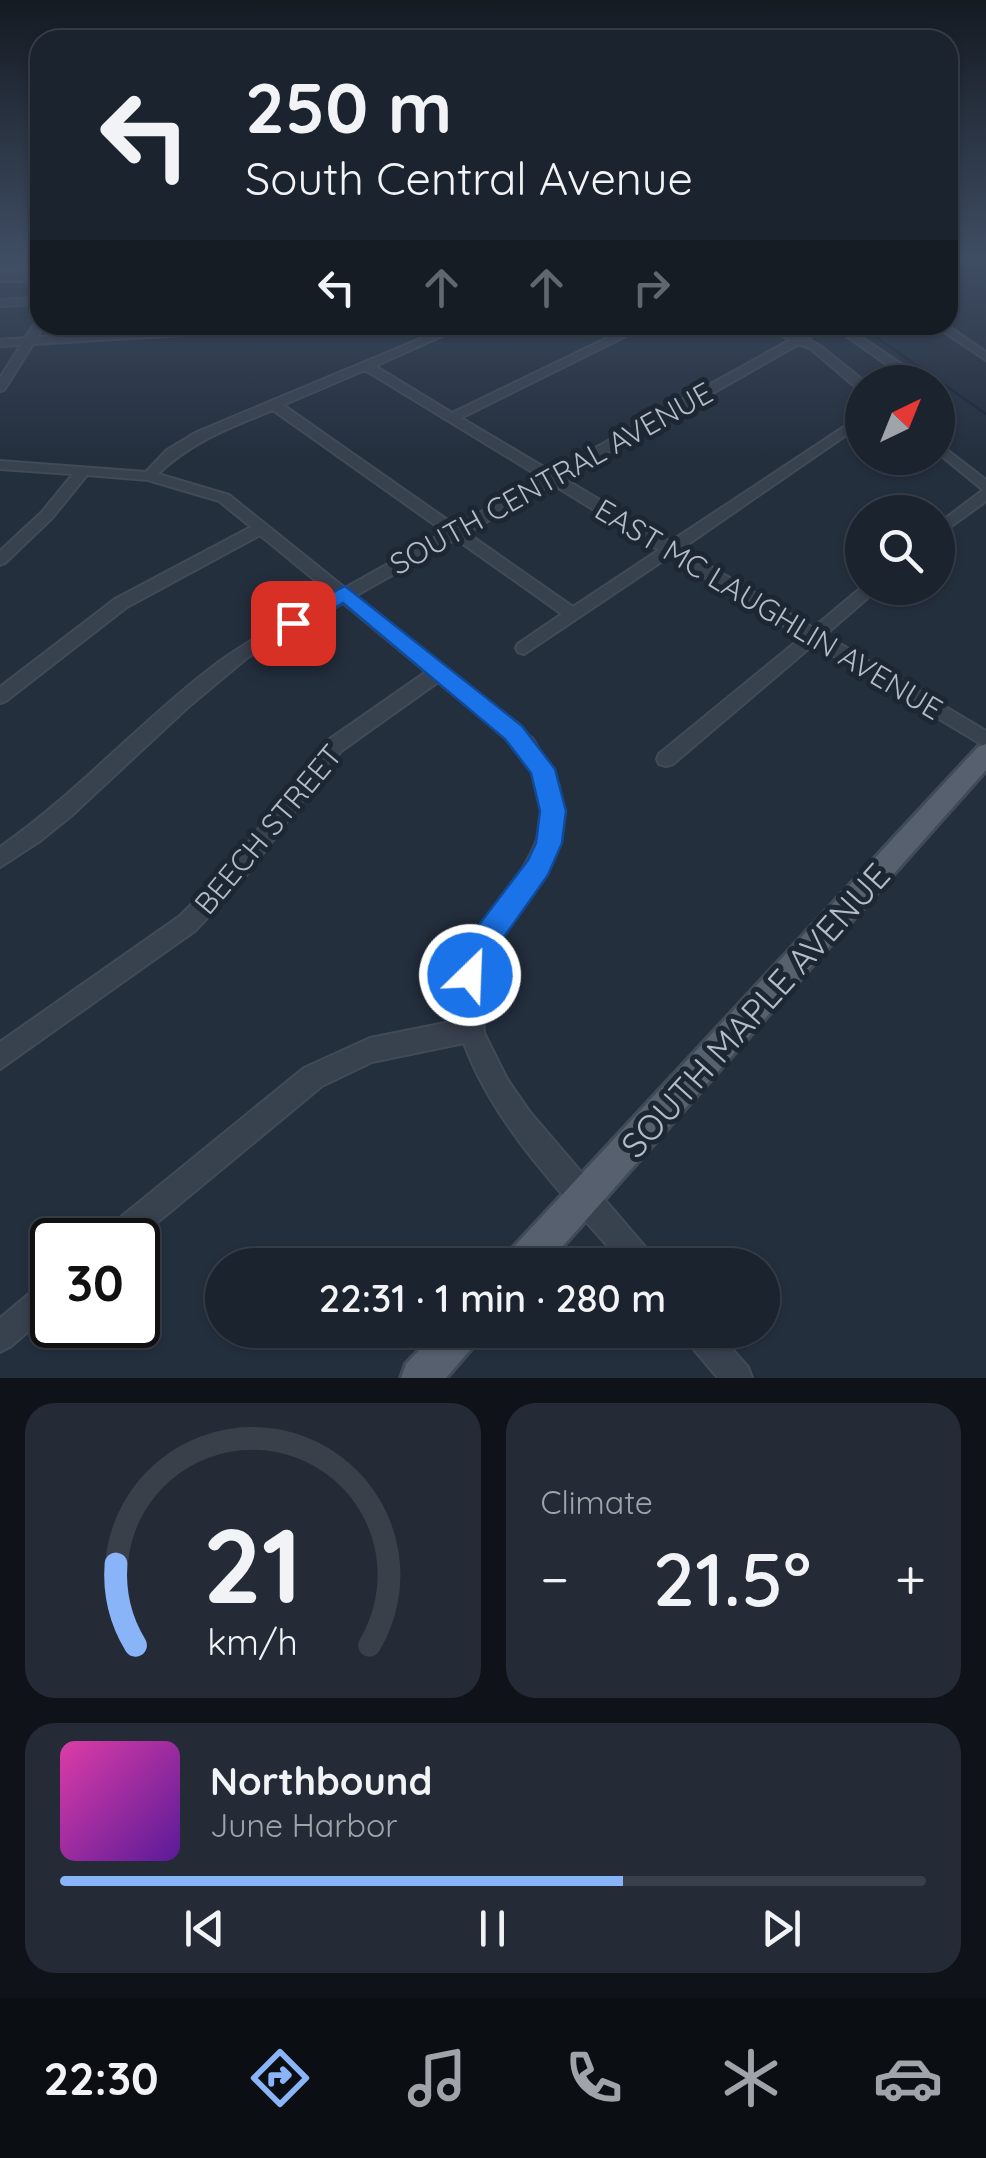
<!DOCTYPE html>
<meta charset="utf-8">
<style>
:root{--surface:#1b232e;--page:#242b36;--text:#f1f3f6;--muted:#a0a4aa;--line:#39404a;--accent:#8ab4f8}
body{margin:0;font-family:Quicksand,sans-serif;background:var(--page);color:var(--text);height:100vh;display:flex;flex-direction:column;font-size:38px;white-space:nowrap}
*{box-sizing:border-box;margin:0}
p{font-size:32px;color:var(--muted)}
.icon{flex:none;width:55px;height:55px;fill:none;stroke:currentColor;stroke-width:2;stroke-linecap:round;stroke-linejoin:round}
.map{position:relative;height:1378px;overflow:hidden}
.sheet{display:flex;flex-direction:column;gap:25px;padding:25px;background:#0f1319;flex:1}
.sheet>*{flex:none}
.banner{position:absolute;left:30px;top:30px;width:928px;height:305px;border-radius:30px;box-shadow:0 2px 8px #0004,0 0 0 2px var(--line);background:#1b232e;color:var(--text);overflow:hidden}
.needle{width:65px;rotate:43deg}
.controls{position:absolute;left:845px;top:365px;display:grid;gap:20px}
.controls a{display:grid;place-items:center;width:110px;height:110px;border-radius:50%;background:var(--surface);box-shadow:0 2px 8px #0004,0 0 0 2px var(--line);font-size:50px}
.speed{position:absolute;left:30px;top:1218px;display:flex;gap:20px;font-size:50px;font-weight:700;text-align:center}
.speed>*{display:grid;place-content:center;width:130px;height:130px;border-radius:50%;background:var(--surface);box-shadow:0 2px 8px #0004,0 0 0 2px var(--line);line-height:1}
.speed .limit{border:5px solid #111;border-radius:15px;background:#fff;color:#111}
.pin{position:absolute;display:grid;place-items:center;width:85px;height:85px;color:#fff;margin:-42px;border-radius:20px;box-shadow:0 5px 15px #0006}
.me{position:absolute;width:110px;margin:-55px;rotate:24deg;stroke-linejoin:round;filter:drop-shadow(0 0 8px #0008)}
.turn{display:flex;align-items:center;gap:35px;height:210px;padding:0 50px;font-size:45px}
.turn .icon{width:130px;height:130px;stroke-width:2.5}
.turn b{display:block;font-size:70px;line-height:85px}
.lanes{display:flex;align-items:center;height:95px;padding:0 50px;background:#0003;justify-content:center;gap:50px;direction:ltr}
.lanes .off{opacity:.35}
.big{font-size:75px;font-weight:600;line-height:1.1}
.sheet .card{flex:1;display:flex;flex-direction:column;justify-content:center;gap:15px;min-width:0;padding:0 35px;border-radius:30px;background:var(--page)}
.sheet .dial{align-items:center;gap:0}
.dial svg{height:260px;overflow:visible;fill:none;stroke:var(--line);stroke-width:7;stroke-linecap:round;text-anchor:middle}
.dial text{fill:var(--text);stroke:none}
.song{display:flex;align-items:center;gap:30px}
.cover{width:120px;height:120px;border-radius:15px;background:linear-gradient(135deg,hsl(320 70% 55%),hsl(270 70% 35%))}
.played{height:10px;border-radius:5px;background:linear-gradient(90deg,var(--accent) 65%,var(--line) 65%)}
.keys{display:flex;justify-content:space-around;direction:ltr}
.heat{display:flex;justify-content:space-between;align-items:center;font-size:55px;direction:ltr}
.sheet .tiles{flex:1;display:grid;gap:25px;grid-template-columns:1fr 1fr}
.card:last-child{grid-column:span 2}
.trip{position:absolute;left:205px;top:1248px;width:575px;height:100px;border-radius:50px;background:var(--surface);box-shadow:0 2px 8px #0004,0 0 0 2px var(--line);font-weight:600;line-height:100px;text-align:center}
.tabs{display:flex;height:160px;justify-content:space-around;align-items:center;background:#0b0e12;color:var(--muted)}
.tabs .icon{width:70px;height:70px}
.tabs .active{color:var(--accent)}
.tabs b{font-size:45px;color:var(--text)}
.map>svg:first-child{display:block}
</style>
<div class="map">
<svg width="986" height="1378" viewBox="0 0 986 1378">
<rect width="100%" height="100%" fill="#242f3e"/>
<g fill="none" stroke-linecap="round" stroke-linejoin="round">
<polyline stroke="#17263c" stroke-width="2.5" points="859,325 986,414"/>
<g stroke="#414a57" stroke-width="4">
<g id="minor">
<rect x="0" y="275" width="40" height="6"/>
<polygon points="40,298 40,304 0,306 0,300"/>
<polygon points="40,321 40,325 45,325 37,337 247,325 308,325 303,328 33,344 4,390 0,391 0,378 21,345 0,346 0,340 25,338 36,322"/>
<path d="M453,325H467L375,366L452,413L634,325H648L461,418L552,472L790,340L763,325H777L798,335L816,325H829L807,339L819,345L864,381L899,373L831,325H843L913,372V378L887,382H862V389H858L811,349L799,344L563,478L670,542L862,415V424L681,549L813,628L862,587L879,588L825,635L986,731V747L814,644L673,764L666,766L659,764L657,759L659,754L802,637L670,556L524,654L518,652L516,648L518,644L562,614L456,539L355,596L533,739L559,786L563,823L553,856L491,955L481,989L484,1033L507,1079L529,1111L652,1255L656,1265H624C566,1197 495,1128 464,1043L372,1062L322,1086L136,1240H101L105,1230L304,1068L370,1038L460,1020C459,994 461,970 473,945C507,877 578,832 521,752C507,732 458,699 438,682L341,751L244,878L196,930L0,1069V1042L180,916L230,866L327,741L426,672L343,603L248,657L187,708L71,816L40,841L0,867V847C75,795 135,727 207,671C245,641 290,619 333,595L260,535L127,607L6,701L0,703V687L115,599L251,527L219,501L148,480L87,475L52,518L5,563L0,565V551L42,512L73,474L0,469V461L146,472L167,450L197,432ZM365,370L542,478L456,526L283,405ZM273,410L445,532L345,588L229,495L158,474C191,442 231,427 273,410ZM552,484L659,550L573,607L467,533Z"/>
<polygon points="934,325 946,325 986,352 986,360"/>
<polygon points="938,443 986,480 986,501 938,536 938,524 983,490 938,453"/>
<polygon points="52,1279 52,1311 10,1347 0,1352 0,1318 42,1283"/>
<polygon points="682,1330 715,1330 748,1367 752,1378 718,1378 686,1340"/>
</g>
</g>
<g stroke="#414a57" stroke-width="6">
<g id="major">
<polygon points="40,263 40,271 0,273 0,265"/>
<polygon points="986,744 986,770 546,1265 504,1265 509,1252 978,747"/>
<polygon points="438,1330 482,1330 476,1343 446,1378 401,1378 406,1364"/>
</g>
</g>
<use href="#minor" fill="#38414e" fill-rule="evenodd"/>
<use href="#major" fill="#56606e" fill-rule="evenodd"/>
</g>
<linearGradient id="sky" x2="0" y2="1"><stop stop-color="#141a22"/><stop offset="0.57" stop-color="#3f4d63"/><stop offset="1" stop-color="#3f4d63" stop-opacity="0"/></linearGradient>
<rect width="986" height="453" fill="url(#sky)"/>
<polygon fill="#1a73e8" stroke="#114b97" stroke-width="2.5" points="345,586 522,726 555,769 566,811 562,843 548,875 494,951 481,985 470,989 460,985 456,975 472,934 528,860 536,843 540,811 531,773 505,739 343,603 300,628 285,628 285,618"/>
<g text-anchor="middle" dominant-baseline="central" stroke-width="10" stroke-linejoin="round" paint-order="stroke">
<g font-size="30" fill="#b4bcc9" stroke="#1d2633">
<text transform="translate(551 478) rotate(-29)">SOUTH CENTRAL AVENUE</text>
<text transform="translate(769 609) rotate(31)">EAST MC LAUGHLIN AVENUE</text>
<text transform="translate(268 829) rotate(-50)">BEECH STREET</text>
</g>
<g font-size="35" fill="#b4bcc9" stroke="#1d2633">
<text transform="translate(755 1010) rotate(-48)">SOUTH MAPLE AVENUE</text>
</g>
</g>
</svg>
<div class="controls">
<a><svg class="needle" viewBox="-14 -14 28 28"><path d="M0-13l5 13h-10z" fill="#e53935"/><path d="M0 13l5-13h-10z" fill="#a0a4aa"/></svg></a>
<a><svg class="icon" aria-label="search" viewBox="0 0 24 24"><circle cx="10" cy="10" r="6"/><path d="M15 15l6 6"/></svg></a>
</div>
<div class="speed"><div class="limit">30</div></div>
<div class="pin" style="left:293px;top:623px;background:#d93025"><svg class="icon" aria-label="arrive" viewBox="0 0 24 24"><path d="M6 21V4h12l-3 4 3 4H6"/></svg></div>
<svg class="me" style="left:470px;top:975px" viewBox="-20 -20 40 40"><circle r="17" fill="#1a73e8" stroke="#fff" stroke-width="3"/><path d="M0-11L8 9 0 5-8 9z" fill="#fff"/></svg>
<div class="trip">22:31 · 1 min · 280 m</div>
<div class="banner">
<div class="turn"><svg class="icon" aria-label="left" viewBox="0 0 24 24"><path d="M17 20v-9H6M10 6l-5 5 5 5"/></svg><div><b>250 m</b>South Central Avenue</div></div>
<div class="lanes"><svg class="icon" aria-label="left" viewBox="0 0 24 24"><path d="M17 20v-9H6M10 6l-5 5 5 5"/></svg><svg class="icon off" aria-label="ahead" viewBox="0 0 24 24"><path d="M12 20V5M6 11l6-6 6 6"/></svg><svg class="icon off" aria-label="ahead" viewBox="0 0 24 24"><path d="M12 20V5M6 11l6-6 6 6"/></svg><svg class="icon off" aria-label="right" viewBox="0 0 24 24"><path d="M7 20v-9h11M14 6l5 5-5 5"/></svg></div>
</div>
</div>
<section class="sheet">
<div class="tiles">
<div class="card dial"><svg viewBox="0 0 100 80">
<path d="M14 69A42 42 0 1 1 86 69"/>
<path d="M14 69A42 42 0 0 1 8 44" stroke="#8ab4f8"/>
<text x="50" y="56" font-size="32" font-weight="700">21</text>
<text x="50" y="72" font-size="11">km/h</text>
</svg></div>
<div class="card"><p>Climate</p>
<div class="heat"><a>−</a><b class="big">21.5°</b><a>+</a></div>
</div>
<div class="card">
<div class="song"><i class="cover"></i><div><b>Northbound</b><p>June Harbor</p></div></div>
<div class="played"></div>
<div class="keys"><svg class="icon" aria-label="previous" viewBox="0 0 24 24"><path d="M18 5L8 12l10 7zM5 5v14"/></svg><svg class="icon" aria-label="pause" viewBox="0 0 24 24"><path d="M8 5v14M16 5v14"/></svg><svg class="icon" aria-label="next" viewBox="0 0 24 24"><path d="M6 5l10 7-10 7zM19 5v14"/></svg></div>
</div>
</div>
</section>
<nav class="tabs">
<b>22:30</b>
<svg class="icon active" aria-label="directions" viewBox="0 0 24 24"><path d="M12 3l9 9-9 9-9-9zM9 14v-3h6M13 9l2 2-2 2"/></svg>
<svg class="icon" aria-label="music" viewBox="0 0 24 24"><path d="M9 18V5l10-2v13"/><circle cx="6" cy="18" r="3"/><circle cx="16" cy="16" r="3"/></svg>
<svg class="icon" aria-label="phone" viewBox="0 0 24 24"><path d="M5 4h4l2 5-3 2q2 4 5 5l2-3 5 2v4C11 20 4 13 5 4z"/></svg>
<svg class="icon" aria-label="climate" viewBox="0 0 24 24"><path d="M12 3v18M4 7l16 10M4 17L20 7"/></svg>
<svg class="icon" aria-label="car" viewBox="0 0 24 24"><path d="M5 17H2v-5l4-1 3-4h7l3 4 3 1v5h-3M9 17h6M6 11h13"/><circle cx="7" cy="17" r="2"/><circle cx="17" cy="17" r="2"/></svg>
</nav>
